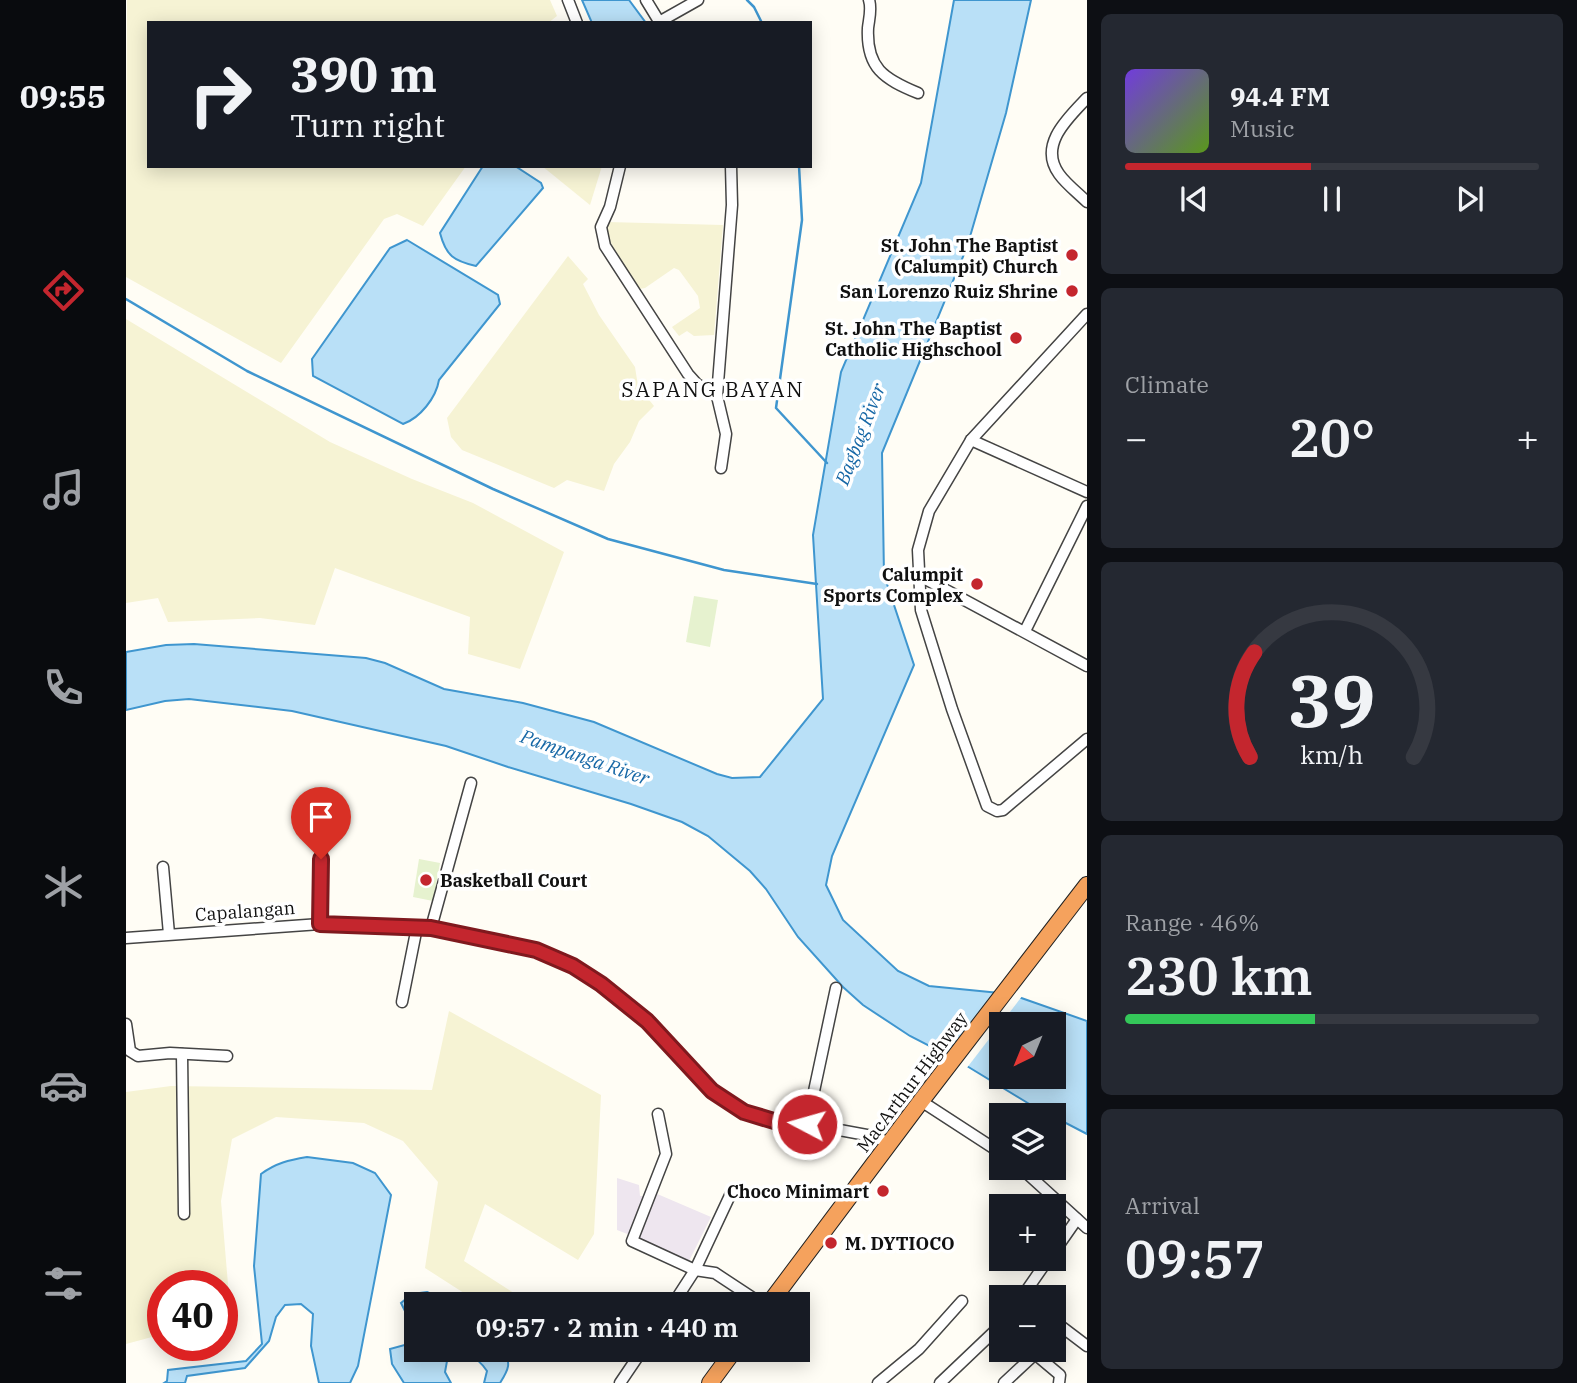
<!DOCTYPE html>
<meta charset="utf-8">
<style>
:root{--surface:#171b24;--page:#242831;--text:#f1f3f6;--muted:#9ea1a6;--line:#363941;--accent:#c4262e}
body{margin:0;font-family:"IBM Plex Serif",serif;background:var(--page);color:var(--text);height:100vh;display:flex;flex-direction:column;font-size:26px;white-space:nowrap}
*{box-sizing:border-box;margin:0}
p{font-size:23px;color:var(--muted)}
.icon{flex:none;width:38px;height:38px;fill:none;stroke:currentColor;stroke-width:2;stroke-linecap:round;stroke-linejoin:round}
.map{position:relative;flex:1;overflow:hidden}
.details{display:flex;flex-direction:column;gap:14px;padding:14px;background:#0d0f14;width:490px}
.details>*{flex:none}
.banner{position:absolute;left:21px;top:21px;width:665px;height:147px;border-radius:0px;box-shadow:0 4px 18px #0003;background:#171b24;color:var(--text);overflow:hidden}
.needle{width:46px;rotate:223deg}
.controls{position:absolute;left:863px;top:1012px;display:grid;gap:14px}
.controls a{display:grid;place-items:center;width:77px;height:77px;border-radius:0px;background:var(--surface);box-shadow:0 4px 18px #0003;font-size:35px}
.speed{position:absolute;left:21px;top:1270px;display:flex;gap:14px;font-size:35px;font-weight:700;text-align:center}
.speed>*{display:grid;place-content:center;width:91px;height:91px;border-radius:50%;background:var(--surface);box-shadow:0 4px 18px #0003;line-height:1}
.speed .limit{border:10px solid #d22;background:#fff;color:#111}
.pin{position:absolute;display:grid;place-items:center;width:60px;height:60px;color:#fff;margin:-72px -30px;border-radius:50% 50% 50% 0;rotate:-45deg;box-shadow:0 0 7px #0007}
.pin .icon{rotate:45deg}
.me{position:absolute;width:77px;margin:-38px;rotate:276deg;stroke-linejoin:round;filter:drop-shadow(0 0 5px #0008)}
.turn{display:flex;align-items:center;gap:24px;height:147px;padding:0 28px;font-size:32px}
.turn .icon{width:91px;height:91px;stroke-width:2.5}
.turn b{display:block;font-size:49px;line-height:60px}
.big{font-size:52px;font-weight:600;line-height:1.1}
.details .widget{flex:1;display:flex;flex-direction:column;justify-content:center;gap:10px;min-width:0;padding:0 24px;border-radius:10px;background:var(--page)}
.details .dial{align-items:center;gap:0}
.dial svg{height:182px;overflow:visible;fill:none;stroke:var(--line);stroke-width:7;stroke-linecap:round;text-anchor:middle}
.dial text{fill:var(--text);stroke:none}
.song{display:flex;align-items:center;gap:21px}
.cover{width:84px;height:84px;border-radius:10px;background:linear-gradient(135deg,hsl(260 70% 55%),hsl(90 70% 35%))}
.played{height:7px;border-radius:4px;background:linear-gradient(90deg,var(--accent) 45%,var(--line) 45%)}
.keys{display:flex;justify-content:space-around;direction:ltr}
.heat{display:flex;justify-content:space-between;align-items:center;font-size:38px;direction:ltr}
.charge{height:10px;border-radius:5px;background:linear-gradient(90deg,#34c759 46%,var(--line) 0)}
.trip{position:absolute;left:278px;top:1292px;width:406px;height:70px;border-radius:0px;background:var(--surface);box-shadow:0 4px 18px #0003;font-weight:600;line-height:70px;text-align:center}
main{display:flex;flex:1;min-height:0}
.dock{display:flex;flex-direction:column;width:126px;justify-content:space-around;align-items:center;background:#090b0e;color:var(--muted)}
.dock .icon{width:49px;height:49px}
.dock .selected{color:var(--accent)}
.dock b{font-size:32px;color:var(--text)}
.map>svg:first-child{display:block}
</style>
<main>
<nav class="dock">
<b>09:55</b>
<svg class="icon selected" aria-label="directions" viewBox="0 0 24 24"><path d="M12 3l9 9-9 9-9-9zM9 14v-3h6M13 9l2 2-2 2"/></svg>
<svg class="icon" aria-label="music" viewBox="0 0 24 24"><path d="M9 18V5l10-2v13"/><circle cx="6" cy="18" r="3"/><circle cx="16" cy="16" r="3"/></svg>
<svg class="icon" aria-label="phone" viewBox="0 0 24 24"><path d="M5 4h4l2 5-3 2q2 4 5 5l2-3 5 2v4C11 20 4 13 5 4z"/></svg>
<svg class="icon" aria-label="climate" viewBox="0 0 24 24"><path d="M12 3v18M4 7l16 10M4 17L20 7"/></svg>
<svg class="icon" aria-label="car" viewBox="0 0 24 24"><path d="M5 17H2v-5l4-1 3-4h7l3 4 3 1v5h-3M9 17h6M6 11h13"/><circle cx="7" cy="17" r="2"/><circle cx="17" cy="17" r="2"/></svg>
<svg class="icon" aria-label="filters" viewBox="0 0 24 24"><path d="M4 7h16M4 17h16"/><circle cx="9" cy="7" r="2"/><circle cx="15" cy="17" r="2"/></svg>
</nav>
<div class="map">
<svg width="961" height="1383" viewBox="0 0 961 1383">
<rect width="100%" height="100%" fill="#fffdf5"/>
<g fill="#eee6ef">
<polygon points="491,1178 513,1185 514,1196 521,1196 504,1235 491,1230"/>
<polygon points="529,1193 585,1217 561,1265 509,1239"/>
</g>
<g fill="#f6f3d4">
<polygon points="1,0 424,0 431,16 422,23 23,23 23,166 340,166 297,226 271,214 258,219 155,363 0,277"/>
<polygon points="416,166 476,166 464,205"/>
<polygon points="481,222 597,225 588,335 568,336 561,331 553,336 546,327 574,308 572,296 553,270 548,268 519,288 513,289 497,266 480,233"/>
<polygon points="442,256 462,279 457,284 473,315 509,367 512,386 528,406 513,421 504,442 488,464 478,491 441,480 428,488 336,450 325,437 321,418"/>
<polygon points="0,319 204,442 286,479 347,503 438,552 394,669 342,654 344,617 209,568 189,625 134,618 42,622 32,598 0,603"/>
<polygon points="323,1011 475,1095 468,1234 452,1260 359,1204 338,1261 405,1304 355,1304 299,1268 312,1182 277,1141 238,1123 150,1117 106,1139 95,1201 106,1332 96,1333 96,1286 37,1286 37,1334 0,1344 0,1092 45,1086 306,1090"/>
</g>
<g fill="#e6f2cf">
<polygon points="568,596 592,600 584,647 560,642"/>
<polygon points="293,859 314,863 307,901 287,897"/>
</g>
<g fill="#b9e0f7" stroke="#3f96cf" stroke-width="2" fill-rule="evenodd">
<polygon points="456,0 503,0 520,23 466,23"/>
<path d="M828,0H905L880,113L841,247L756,453L758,575L788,665L706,856L700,885L717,920L772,971L803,986L884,994L961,1021V1134L905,1105L831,1060L784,1036L737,1005L717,987L672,937L640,889L624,871L582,836L556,822L505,804L382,767L320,746L166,711L63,699L39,701L0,710V652L40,645L68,644L240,658L259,663L318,689L397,703L468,722L591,774L606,778L634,777L697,699L687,535L715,372L795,183ZM875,1024H928V1076H875Z"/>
<path d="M357,166H389L415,183L417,188L350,266C328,261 320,256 314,233Z"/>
<path d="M281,240L372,295L374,304L313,380C310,398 294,418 277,424L187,376L186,359L264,248Z"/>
<path d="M181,1157L227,1163L249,1173L265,1195L232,1366L224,1383H193L185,1346L187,1314L175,1304L159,1305L150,1317L143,1341L119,1368L61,1376L59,1383H38L41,1381L42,1370L120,1361L136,1344L128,1266L135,1174C150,1163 163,1160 181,1157Z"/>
<polygon points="301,1292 312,1297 319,1304 293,1302 279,1311 275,1303 286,1294"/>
<path d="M282,1344L290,1349H378C385,1364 383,1369 374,1383H358L361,1371C351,1356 337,1349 321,1361L319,1372L325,1383H278L266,1364L264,1349Z"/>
</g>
<polygon fill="#fffdf5" points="871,989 885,990 897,995 840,1069 818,1057"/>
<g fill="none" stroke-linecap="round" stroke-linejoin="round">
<g stroke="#3f96cf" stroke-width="2.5">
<polyline points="621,0 628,7 636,23"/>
<polyline points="673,166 676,220 650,408 701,463"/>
<polyline points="0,299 121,371 367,489 482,539 598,570 691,584"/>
</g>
<g stroke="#444" stroke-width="13">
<g id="minor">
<polyline points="442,0 451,23"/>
<polyline points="520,0 534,23"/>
<path d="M743,0C746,9 743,19 742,28C740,68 758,79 792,93"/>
<polyline points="533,22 572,0"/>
<path d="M961,98C942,118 912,145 933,174C940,184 952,193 961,202"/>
<polyline points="494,166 484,207 475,227 479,246 562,374 571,384 591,396"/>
<polyline points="961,314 845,440 803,511 792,550 795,610 826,709 861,806 871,811 877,810 961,739"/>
<polyline points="845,440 961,492"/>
<polyline points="595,468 600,434 591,396 606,205 605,166"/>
<polyline points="794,576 961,666"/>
<polyline points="899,631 961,506"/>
<polyline points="37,867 43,934"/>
<polyline points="194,924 196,838"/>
<polyline points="305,928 345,783"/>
<polyline points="0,938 194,924 305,928 410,949 448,966 475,984 521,1022 585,1091 618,1112 658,1124 681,1124 746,1136 764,1143"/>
<polyline points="276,1002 291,927"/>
<polyline points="0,1024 4,1051 12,1056 44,1053 101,1056"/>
<polyline points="56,1054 58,1214"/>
<polyline points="795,1101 875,1153"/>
<polyline points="532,1114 540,1154 506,1241 569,1270 589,1273 636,1304"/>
<polyline points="681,1124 710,988"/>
<polyline points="894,1167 961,1228"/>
<polyline points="928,1252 951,1219"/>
<polyline points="896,1297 923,1258"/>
<polyline points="547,1304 569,1270 607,1189"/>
<polyline points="928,1321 961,1346"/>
<polyline points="903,1349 934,1375 933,1383"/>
<polyline points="494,1383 517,1349"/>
<polyline points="752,1383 793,1349 836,1301"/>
<polyline points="814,1383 875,1325"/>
<polyline points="878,1383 909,1354"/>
</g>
</g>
<g stroke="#222" stroke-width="18">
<g id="highway">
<polyline points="643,1304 795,1101 961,885"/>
<polyline points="584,1383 609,1349"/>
</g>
</g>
<use href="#minor" stroke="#fff" stroke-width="10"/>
<use href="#highway" stroke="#f5a25d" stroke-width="16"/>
</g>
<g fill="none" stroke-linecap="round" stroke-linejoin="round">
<g stroke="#7f191e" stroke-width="18">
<polyline id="route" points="195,859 194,924 305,928 410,950 447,966 475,984 521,1021 586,1091 618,1112 658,1124 681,1124"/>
</g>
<use href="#route" stroke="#c4262e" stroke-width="12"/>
</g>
<g fill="#c4262e" stroke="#fff" stroke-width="2.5">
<circle cx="946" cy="255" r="7"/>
<circle cx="946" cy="291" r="7"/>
<circle cx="890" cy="338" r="7"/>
<circle cx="851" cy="584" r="7"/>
<circle cx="300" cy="880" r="7"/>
<circle cx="757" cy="1191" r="7"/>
<circle cx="705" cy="1243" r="7"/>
</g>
<g text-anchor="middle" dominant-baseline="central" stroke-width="7" stroke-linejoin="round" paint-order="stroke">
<g font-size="18" font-weight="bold" fill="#111" stroke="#fff" text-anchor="end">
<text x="932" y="245">St. John The Baptist<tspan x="932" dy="21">(Calumpit) Church</tspan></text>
<text x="932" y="291">San Lorenzo Ruiz Shrine</text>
<text x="876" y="328">St. John The Baptist<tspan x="876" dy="21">Catholic Highschool</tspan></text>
<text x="837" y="574">Calumpit<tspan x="837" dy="21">Sports Complex</tspan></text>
<text x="314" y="880" text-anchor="start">Basketball Court</text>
<text x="743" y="1191">Choco Minimart</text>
<text x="719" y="1243" text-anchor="start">M. DYTIOCO</text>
</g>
<g font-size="18" fill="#111" stroke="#fff">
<text transform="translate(119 911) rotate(-4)">Capalangan</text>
<text transform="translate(786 1082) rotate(-53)">MacArthur Highway</text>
</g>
<g font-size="19" font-style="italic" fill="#1768a6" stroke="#fff">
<text transform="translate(734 434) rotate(-69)">Bagbag River</text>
<text transform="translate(459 757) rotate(19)">Pampanga River</text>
</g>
<g font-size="21" letter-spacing="2" fill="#111" stroke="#fff">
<text x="587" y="389">SAPANG BAYAN</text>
</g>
</g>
</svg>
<div class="controls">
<a><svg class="needle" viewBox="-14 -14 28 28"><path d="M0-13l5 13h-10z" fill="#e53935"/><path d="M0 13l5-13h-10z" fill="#9ea1a6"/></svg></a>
<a><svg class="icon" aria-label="layers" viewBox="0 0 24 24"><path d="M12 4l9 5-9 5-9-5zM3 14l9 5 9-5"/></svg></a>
<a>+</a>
<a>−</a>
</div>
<div class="speed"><div class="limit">40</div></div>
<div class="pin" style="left:195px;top:859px;background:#d93025"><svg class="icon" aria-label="arrive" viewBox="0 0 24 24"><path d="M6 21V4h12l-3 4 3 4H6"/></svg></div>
<svg class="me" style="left:681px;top:1124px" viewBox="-20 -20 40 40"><circle r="17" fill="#c4262e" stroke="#fff" stroke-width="3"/><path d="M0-11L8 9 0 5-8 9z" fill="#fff"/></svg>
<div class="trip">09:57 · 2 min · 440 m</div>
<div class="banner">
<div class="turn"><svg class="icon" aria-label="right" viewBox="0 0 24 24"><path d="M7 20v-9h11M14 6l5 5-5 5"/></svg><div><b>390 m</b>Turn right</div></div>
</div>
</div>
<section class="details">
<div class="widget">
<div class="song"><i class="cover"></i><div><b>94.4 FM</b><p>Music</p></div></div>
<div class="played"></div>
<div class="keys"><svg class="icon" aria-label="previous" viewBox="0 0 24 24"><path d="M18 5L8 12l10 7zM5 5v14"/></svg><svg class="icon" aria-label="pause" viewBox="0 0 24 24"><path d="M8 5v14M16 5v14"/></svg><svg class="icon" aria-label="next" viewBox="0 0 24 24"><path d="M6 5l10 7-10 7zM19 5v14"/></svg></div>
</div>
<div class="widget"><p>Climate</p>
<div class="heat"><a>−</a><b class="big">20°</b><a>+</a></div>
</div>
<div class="widget dial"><svg viewBox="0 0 100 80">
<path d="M14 69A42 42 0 1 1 86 69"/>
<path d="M14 69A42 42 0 0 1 16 23" stroke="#c4262e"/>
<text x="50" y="56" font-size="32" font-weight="700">39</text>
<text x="50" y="72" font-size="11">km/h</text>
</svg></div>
<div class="widget"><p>Range · 46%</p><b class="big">230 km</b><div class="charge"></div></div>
<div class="widget"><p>Arrival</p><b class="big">09:57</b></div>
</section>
</main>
